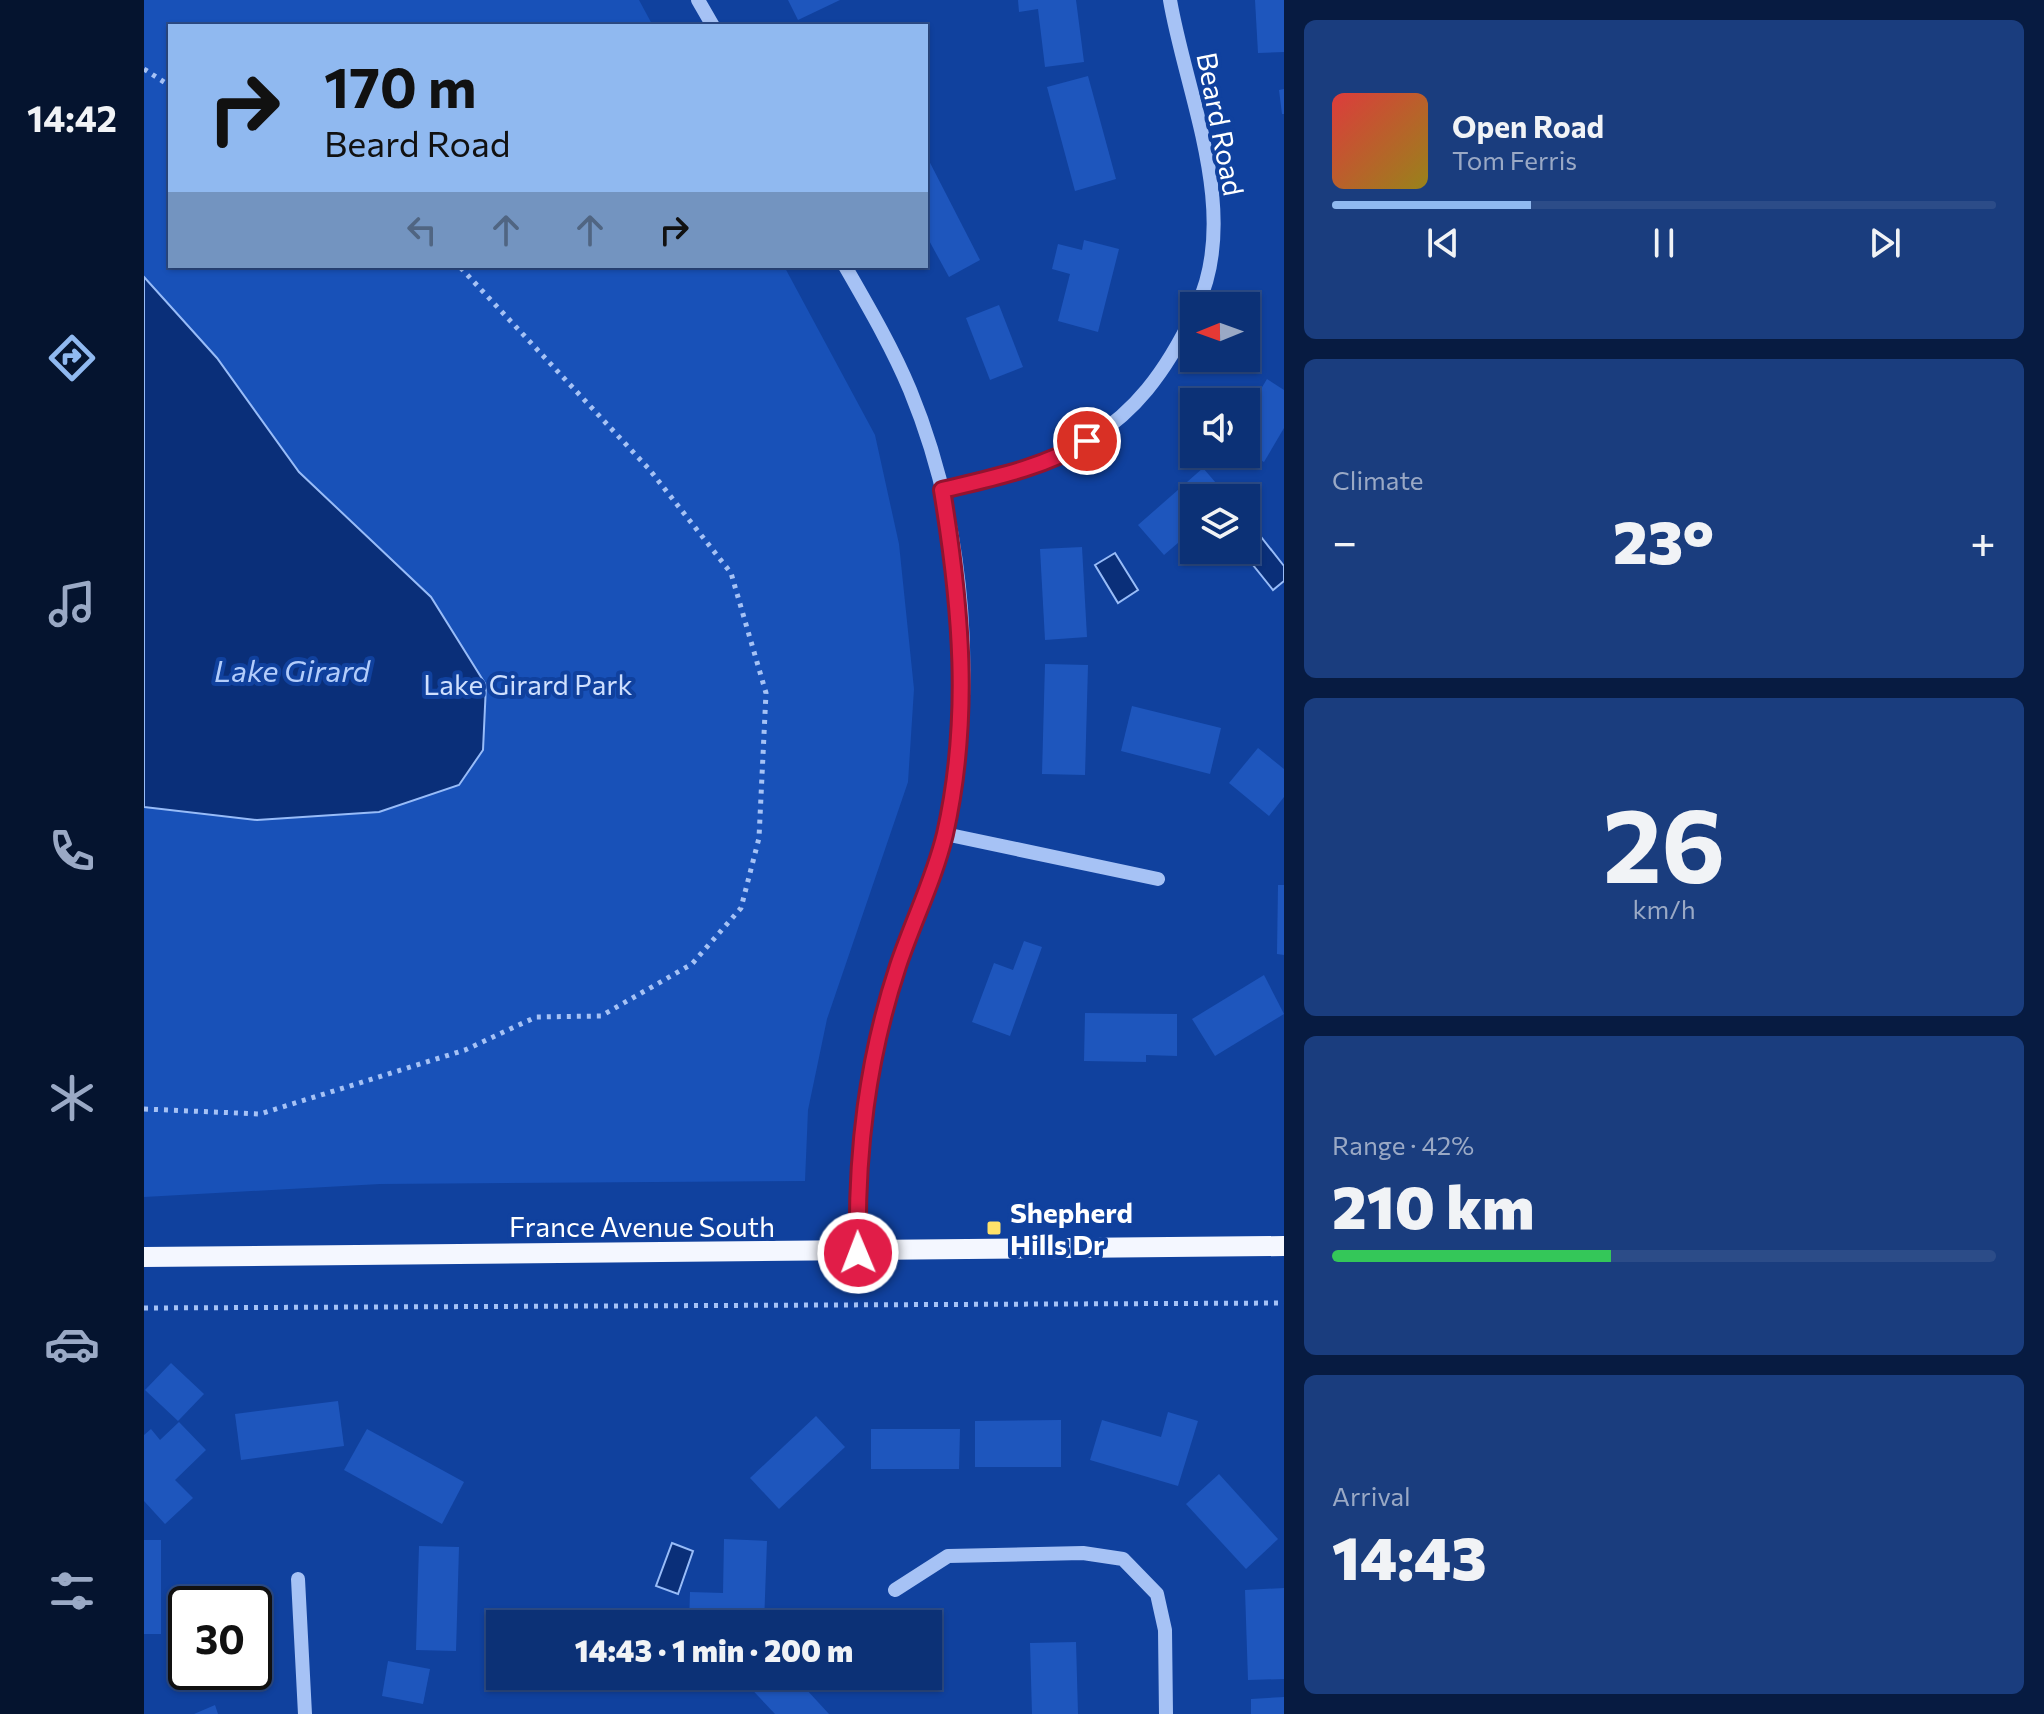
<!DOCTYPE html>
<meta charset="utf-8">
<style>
:root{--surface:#0c3176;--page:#1a3d7e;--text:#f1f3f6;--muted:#9aa9c5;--line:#2c4c88;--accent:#90b9f0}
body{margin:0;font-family:Commissioner,sans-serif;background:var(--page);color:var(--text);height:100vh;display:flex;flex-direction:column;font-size:30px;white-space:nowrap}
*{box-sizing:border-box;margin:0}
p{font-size:26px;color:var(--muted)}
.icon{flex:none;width:44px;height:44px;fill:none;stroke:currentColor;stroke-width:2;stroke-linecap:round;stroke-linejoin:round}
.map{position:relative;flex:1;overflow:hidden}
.sheet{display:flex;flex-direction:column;gap:20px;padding:20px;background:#071b41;width:760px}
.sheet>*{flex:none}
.top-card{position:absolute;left:24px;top:24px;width:760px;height:244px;border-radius:0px;box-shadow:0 2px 6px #0004,0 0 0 2px var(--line);background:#90b9f0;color:#111;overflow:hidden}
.needle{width:52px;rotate:269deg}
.controls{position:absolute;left:1036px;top:292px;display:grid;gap:16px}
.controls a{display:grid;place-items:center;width:80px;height:80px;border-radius:0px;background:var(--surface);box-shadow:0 2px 6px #0004,0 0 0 2px var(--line);font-size:40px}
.speed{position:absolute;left:24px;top:1586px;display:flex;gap:16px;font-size:40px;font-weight:700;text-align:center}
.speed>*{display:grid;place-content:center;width:104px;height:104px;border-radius:50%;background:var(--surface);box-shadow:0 2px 6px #0004,0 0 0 2px var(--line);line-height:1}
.speed .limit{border:4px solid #111;border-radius:12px;background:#fff;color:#111}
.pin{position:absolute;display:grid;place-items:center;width:68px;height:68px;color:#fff;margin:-34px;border:4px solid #fff;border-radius:50%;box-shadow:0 2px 8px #0007}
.me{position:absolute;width:88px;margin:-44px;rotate:359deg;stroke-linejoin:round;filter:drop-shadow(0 0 6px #0008)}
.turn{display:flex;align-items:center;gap:28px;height:168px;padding:0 24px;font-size:36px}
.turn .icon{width:104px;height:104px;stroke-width:2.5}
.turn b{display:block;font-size:56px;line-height:68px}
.lanes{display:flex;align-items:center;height:76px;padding:0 24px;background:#0003;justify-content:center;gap:40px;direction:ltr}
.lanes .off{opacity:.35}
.big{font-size:60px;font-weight:800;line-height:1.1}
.sheet .tile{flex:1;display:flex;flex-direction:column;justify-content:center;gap:12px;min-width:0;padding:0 28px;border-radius:12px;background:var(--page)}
.sheet .dial{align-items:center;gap:0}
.dial b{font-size:104px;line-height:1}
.song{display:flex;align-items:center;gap:24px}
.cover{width:96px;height:96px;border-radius:12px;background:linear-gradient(135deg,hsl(0 70% 55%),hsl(50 70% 35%))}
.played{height:8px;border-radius:4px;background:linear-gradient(90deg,var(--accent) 30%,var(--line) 30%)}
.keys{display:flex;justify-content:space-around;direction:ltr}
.heat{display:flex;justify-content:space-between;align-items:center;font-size:44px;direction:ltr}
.charge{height:12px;border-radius:6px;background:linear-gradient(90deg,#34c759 42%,var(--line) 0)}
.trip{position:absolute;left:342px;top:1610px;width:456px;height:80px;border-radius:0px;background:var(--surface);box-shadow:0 2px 6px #0004,0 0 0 2px var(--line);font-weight:800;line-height:80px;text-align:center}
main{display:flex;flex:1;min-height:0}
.dock{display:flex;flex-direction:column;width:144px;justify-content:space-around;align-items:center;background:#05142f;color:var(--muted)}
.dock .icon{width:56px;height:56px}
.dock .selected{color:var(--accent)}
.dock b{font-size:36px;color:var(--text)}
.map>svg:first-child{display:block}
</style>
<main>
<nav class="dock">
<b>14:42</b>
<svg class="icon selected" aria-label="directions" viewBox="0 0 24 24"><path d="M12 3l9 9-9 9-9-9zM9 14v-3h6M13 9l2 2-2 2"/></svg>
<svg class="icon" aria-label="music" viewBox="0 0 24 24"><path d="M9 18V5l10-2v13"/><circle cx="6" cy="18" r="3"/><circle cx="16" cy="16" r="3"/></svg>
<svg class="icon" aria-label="phone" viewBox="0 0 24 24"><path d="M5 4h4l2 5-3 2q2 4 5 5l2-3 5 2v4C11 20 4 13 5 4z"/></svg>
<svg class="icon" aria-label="climate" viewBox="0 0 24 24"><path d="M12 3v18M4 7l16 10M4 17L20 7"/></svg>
<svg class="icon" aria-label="car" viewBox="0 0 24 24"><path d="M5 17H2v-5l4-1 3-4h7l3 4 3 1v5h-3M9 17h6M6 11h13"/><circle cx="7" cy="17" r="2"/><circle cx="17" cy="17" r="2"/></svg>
<svg class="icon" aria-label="filters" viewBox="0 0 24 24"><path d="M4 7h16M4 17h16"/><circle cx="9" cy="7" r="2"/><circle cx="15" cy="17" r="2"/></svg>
</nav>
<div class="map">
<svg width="1140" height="1714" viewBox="0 0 1140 1714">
<rect width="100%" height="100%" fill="#10419e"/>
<polygon fill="#1851b8" points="0,0 495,0 509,26 26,26 26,266 640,266 731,435 755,544 770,689 764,782 683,1019 664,1110 661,1181 236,1184 0,1197"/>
<g fill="#0a2f79" stroke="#98bcf8" stroke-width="2">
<polygon points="0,277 73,358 155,472 287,597 342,685 339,750 315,785 235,812 113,820 0,807"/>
<polygon points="1114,533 1140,566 1140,581 1129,590 1097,550 1102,550 1102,543"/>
<polygon points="971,553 994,590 974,603 951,565"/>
<polygon points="528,1543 549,1551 534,1594 512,1586"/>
</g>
<g fill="#1e56bd">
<polygon points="644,0 696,0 654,20"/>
<polygon points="874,0 932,0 940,62 901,67 894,9 875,12"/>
<polygon points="1111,0 1140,0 1140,52 1114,53"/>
<polygon points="944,76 972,179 931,191 903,87"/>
<polygon points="1140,89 1140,114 1138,114 1135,90"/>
<polygon points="782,155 836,260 805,277 782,235"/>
<polygon points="940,240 975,249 954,332 914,321 926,274 908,269 914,244 938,250"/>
<polygon points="855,305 879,367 846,380 822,318"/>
<polygon points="1123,379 1140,390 1140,428 1120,462 1102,452 1102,414"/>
<polygon points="1059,468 1085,498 1050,498 1050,529 1020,555 994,525"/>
<polygon points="938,547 943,637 901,640 896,549"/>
<polygon points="901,664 944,665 941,775 898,774"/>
<polygon points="988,706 1077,728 1066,774 977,751"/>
<polygon points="1114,748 1140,769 1140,797 1125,816 1085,783"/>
<polygon points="1134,885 1140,885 1140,955 1133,954"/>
<polygon points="880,941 898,947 866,1036 828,1022 850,963 869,970"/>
<polygon points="1120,975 1140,1014 1071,1056 1048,1019"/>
<polygon points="941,1013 1033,1014 1033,1056 1002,1055 1002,1062 940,1061"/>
<polygon points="27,1363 60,1394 34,1421 1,1390"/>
<polygon points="194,1401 200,1446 97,1460 91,1414"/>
<polygon points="1024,1412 1054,1421 1034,1486 946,1460 958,1420 1017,1437"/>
<polygon points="672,1416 701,1447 635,1509 606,1478"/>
<polygon points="917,1420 917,1467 831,1467 831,1421"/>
<polygon points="35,1422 62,1450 31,1480 49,1498 21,1524 0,1501 0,1435 7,1429 16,1440"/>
<polygon points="223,1429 320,1482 298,1524 200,1470"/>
<polygon points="727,1429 816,1429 815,1469 727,1469"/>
<polygon points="1075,1474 1134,1539 1102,1569 1042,1504"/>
<polygon points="580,1539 623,1541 620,1624 545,1624 546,1592 579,1593"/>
<rect x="0" y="1540" width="17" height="94"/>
<polygon points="275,1546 315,1547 312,1651 272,1650"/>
<polygon points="1140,1588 1140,1679 1104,1680 1101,1590"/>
<polygon points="932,1642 934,1714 888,1714 886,1643"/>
<polygon points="244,1661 286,1669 279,1704 238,1696"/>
<polygon points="601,1676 650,1676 685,1714 631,1714 598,1679"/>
<polygon points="1140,1697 1140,1714 1107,1714 1107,1699"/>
<polygon points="71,1705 74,1714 50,1714"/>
</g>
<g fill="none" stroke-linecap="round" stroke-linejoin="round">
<g stroke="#a6c2f5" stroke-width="5" stroke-dasharray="4 6" stroke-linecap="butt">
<polyline points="0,69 26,86"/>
<polyline points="0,1109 116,1114 321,1050 392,1017 457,1016 548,964 597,908 615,838 622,693 587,573 505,469 315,266"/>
<polyline points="0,1308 1140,1303"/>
</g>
<g stroke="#a6c2f5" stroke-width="14">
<polyline points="554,0 569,26"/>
<path d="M1026,0C1042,94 1097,213 1053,306"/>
<path d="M701,266C724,306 748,347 766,390C822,526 835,692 800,836C789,881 769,923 754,967C723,1061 712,1153 714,1253"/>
<path d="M798,490C925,459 990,439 1050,313"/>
<polyline points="801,834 1014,879"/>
<polyline points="154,1579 161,1714"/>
<polyline points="751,1590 804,1556 939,1553 979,1559 1013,1594 1021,1630 1022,1714"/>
</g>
<polyline stroke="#f4f7ff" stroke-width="20" points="0,1257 1140,1246"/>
</g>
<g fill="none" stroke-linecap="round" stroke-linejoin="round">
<g stroke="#92132f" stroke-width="20">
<path id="route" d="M714,1253C712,1153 723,1060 754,966C769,921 790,880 801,834C827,719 817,605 798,490C848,478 899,468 943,441"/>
</g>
<use href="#route" stroke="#e11d48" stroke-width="14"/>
</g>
<rect fill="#ffe26a" stroke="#10419e" stroke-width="3" x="842" y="1220" width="16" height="16" rx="4"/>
<g text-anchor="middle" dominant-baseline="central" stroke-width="8" stroke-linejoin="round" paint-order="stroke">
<g font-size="28" fill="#fff" stroke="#10419e">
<text transform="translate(1077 124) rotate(79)">Beard Road</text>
<text x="498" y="1226">France Avenue South</text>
</g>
<g font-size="28" fill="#cfe0fe" stroke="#10419e">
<text x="384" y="684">Lake Girard Park</text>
</g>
<g font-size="28" font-weight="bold" fill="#fff" stroke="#10419e" text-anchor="start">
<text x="866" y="1212">Shepherd<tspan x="866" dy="32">Hills Dr</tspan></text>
</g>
<g font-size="30" font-style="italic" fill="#b3cdfb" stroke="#10419e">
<text x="148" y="669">Lake Girard</text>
</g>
</g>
</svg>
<div class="controls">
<a><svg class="needle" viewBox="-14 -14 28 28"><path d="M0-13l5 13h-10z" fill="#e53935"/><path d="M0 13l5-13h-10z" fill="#9aa9c5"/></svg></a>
<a><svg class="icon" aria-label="sound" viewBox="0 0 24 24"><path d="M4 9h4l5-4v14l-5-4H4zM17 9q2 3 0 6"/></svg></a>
<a><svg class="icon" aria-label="layers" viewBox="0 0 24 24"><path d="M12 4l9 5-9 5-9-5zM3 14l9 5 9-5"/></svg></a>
</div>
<div class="speed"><div class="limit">30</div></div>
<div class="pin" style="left:943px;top:441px;background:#d93025"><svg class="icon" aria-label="arrive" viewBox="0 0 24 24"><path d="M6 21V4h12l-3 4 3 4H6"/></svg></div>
<svg class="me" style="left:714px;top:1253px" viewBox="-20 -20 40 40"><circle r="17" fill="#e11d48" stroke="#fff" stroke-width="3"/><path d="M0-11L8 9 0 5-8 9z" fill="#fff"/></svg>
<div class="trip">14:43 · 1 min · 200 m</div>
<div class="top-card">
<div class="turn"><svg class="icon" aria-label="right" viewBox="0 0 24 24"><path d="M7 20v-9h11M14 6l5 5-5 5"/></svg><div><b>170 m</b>Beard Road</div></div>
<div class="lanes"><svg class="icon off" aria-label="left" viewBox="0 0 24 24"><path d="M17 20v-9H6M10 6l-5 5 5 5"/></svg><svg class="icon off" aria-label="ahead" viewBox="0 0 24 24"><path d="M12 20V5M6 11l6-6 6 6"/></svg><svg class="icon off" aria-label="ahead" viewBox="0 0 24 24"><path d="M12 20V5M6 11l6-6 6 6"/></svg><svg class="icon" aria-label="right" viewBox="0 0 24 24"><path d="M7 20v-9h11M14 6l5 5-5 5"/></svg></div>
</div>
</div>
<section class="sheet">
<div class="tile">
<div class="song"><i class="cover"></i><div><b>Open Road</b><p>Tom Ferris</p></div></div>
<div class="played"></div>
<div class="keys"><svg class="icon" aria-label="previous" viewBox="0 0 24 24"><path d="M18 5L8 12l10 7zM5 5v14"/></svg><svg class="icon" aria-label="pause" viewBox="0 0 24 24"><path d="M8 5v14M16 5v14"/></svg><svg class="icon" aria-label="next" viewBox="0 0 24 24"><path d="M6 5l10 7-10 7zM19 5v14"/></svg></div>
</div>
<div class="tile"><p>Climate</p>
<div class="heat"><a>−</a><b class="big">23°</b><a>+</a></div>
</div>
<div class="tile dial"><b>26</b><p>km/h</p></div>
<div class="tile"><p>Range · 42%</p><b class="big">210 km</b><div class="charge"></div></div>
<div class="tile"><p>Arrival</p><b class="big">14:43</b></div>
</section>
</main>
